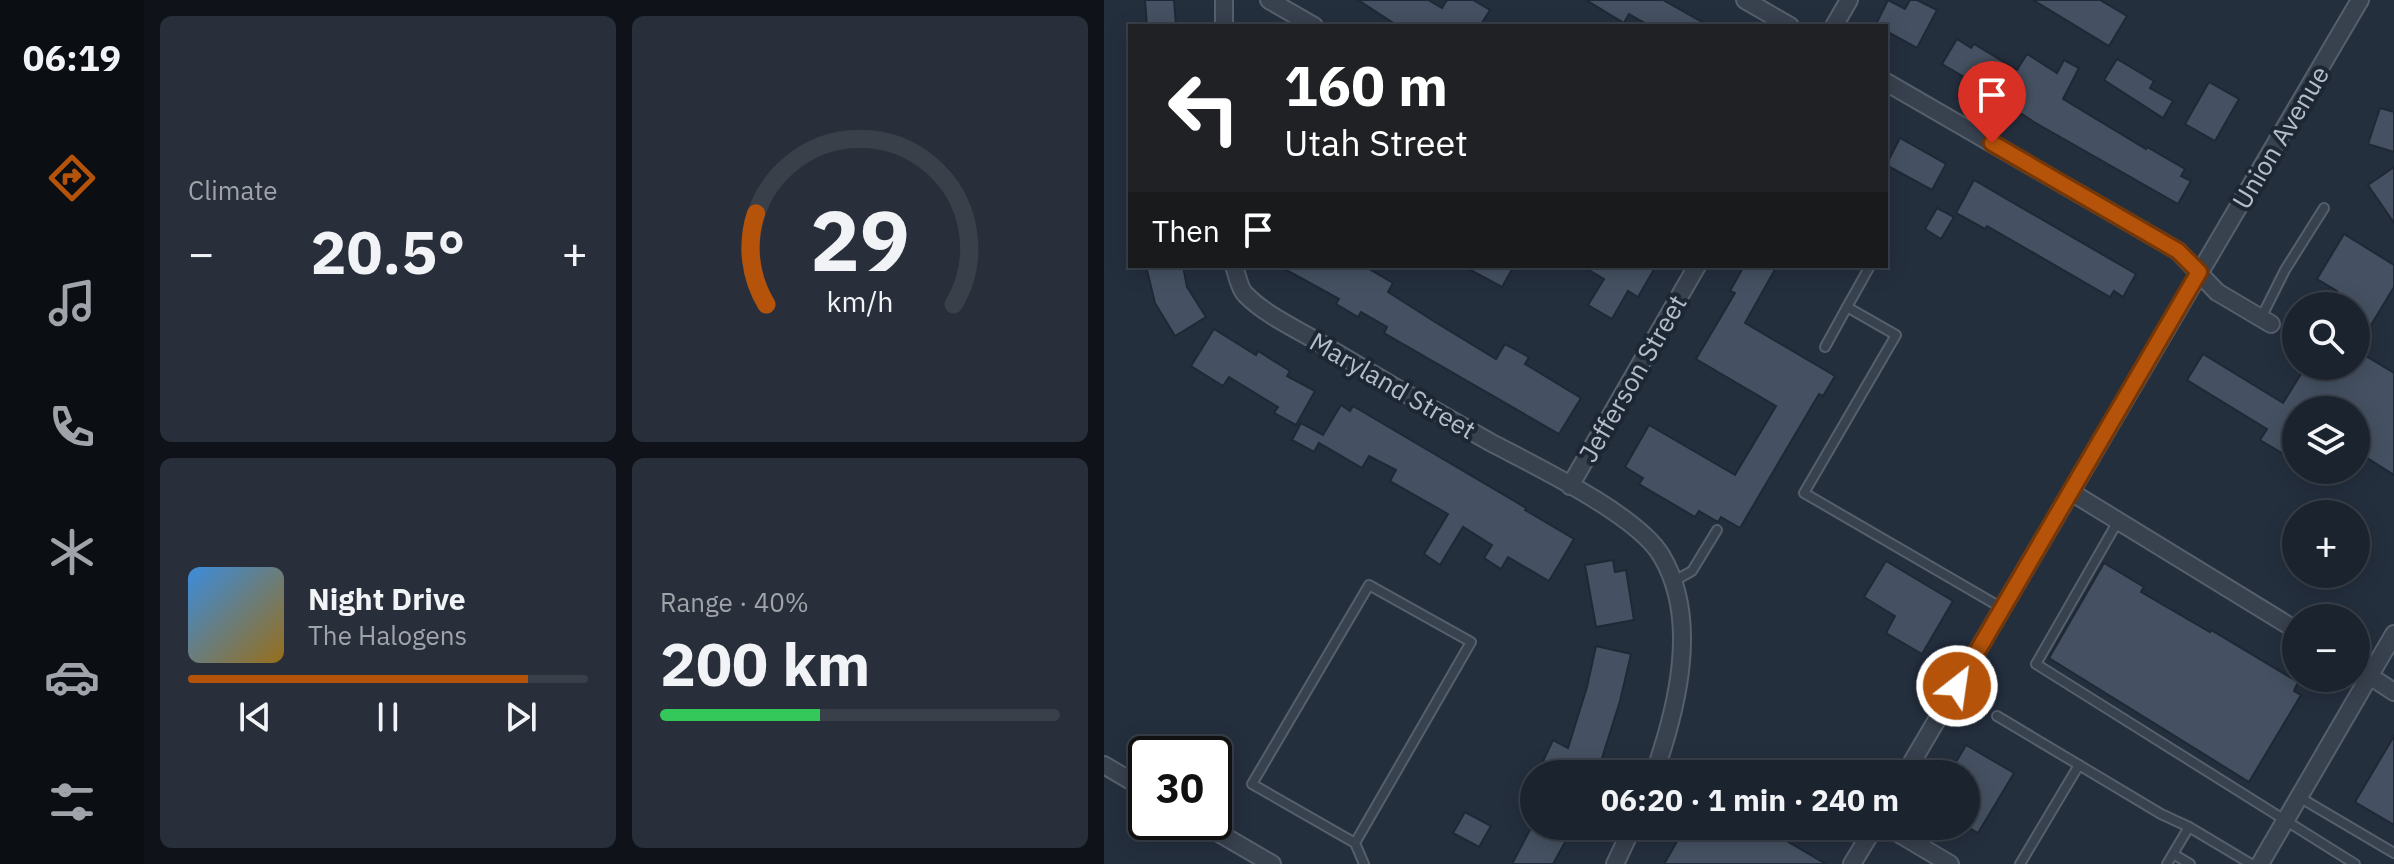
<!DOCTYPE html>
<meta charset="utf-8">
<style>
:root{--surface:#1b232e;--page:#282f3a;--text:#f1f3f6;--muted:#a0a4aa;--line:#39404a;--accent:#b45309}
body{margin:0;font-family:"IBM Plex Sans",sans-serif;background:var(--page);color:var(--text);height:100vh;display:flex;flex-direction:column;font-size:30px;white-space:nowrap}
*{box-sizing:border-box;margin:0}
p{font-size:26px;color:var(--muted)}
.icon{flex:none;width:44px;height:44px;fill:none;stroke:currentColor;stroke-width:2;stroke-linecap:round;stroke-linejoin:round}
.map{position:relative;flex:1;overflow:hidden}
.drawer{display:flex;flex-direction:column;gap:16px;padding:16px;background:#0f1319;width:960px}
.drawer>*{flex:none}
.banner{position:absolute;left:24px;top:24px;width:760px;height:244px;border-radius:0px;box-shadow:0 4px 20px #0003,0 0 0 2px var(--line);background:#202124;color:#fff;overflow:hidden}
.tools{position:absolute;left:1178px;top:292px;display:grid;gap:16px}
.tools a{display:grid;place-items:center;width:88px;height:88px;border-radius:50%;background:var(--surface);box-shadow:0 4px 20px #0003,0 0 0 2px var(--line);font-size:40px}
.speed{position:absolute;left:24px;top:736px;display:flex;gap:16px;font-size:40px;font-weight:700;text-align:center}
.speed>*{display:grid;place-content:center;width:104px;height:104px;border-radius:50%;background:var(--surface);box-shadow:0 4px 20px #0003,0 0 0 2px var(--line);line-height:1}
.speed .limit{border:4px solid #111;border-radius:12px;background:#fff;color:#111}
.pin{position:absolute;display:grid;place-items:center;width:68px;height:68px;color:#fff;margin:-82px -34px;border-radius:50% 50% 50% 0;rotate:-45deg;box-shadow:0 0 8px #0007}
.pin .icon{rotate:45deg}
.me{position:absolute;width:88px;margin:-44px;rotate:30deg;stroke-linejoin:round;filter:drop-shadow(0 0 6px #0008)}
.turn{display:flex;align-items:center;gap:28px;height:168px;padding:0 24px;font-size:36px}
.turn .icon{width:104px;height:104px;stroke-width:2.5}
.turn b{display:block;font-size:56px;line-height:68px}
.then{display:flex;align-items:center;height:76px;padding:0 24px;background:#0003;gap:16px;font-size:30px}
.big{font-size:60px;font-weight:700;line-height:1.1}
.drawer .tile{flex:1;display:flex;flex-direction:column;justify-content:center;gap:12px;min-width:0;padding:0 28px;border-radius:12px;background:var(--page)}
.drawer .dial{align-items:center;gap:0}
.dial svg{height:208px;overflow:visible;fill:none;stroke:var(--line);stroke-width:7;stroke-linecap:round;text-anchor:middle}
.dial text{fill:var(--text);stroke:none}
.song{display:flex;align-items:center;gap:24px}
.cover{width:96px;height:96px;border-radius:12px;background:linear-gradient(135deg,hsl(210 70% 55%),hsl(40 70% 35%))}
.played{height:8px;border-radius:4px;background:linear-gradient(90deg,var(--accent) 85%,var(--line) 85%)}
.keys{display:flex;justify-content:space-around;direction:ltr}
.heat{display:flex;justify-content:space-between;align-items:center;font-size:44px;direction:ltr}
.charge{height:12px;border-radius:6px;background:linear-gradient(90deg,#34c759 40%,var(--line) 0)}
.drawer .tiles{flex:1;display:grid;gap:16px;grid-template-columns:repeat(2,1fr)}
.trip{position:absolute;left:416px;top:760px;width:460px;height:80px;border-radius:40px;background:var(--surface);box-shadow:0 4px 20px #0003,0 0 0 2px var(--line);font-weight:700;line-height:80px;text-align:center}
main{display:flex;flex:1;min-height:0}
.menu{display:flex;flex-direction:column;width:144px;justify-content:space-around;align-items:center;background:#0b0e12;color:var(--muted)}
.menu .icon{width:56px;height:56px}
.menu .on{color:var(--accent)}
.menu b{font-size:36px;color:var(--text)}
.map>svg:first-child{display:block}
</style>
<main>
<nav class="menu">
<b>06:19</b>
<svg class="icon on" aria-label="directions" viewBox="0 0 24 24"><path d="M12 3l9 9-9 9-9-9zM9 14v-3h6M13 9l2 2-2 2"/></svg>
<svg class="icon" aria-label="music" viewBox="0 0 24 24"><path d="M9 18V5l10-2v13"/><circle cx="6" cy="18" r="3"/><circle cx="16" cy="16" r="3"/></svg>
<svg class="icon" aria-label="phone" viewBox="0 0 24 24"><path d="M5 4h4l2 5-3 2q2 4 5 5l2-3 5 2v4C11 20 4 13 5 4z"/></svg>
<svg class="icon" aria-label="climate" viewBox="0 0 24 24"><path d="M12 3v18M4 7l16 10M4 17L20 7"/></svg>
<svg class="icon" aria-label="car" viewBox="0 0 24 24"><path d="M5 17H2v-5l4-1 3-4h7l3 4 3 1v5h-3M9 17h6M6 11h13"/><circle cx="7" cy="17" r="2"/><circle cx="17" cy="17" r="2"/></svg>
<svg class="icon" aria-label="filters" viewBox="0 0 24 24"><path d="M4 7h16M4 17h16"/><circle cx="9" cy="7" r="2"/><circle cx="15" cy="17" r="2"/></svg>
</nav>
<section class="drawer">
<div class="tiles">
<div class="tile"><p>Climate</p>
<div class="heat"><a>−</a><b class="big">20.5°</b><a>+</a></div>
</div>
<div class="tile dial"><svg viewBox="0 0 100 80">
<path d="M14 69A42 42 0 1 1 86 69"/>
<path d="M14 69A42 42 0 0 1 10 34" stroke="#b45309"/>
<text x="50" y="56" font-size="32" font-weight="700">29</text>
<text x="50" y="72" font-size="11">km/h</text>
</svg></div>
<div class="tile">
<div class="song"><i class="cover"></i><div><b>Night Drive</b><p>The Halogens</p></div></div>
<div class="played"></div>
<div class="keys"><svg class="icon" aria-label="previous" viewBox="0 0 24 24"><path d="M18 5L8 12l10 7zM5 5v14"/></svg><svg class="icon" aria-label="pause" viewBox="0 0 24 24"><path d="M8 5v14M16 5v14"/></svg><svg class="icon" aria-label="next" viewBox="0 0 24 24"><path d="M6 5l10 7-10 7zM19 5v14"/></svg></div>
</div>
<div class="tile"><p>Range · 40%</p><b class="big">200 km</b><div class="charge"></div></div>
</div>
</section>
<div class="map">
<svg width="1290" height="864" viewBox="0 0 1290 864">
<rect width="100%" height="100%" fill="#242f3e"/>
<g fill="#455162" stroke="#1f2835" stroke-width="2">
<polygon points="41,0 70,0 72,26 43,26"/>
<polygon points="254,0 324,0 338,8 343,0 369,0 386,10 376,26 294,26"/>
<polygon points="482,0 559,0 605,26 546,26 525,14 520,23"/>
<polygon points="784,0 801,9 806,0 813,0 833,10 813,48 782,31 782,26 771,26"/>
<polygon points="929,0 996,0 1023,16 1005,46"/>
<polygon points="853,39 867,48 870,44 913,70 923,54 953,73 960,60 975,68 959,99 1042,149 1043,147 1081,169 1077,176 1087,181 1074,204 930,122 907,107 908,105 838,64"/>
<polygon points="1013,59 1050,81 1046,88 1069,101 1059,118 1000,80"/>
<polygon points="1105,82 1135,99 1111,141 1081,124"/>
<polygon points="1276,108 1290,112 1290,152 1264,144"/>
<polygon points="796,138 842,164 828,190 782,165"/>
<polygon points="1290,167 1290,223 1264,185"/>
<polygon points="870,180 1032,274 1019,297 1010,291 1006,297 883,226 881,229 852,213"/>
<polygon points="833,208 850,217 837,239 821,229"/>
<polygon points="1240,234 1290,265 1290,287 1252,350 1252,306 1224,306 1233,291 1213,279"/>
<polygon points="42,266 79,266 83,287 102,317 71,336 51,303"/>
<polygon points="175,266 260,266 289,283 284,292 331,322 392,359 401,344 425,357 421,364 477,398 455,434 280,333 283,327 257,312 254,317 232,304 235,299"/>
<polygon points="359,266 410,266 398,287"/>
<polygon points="478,266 552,266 534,297 524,291 508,319 484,305 500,279"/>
<polygon points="640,266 673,266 641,323 731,376 719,396 715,394 636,528 617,517 614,522 595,511 591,517 535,484 539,478 521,467 545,425 631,475 672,406 592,359 631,293 626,291"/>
<polygon points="110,329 152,355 154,351 186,371 183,376 211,391 192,425 170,413 174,407 125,377 119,386 87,366"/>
<polygon points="1252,350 1290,373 1290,475 1252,451 1252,410 1192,410 1192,442 1183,456 1156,440 1163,429 1083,380 1099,354 1179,403 1202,366 1252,366"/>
<polygon points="237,405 246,411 249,406 422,508 421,510 470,539 445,581 404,557 397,569 380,558 388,545 359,527 336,565 320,554 344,514 286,481 292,470 265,456 258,468 215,443 210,452 188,440 197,423 219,435"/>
<polygon points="509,560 511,572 522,570 530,620 492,627 481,565"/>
<polygon points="782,561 849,601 818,654 782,633 791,616 760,597"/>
<polygon points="1000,563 1040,587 1037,592 1106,632 1107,630 1194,682 1190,691 1197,695 1145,782 945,658"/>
<polygon points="492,646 527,654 516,701 493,774 444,774 449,766 439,761 449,740 464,748 483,687"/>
<polygon points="1290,736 1290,825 1251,802"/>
<polygon points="862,745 910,773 874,833 862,826 862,774 845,774"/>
<polygon points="361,812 387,826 375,847 349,833"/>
<polygon points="428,826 470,826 449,864 408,864"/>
<polygon points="582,826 657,826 722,864 560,864"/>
</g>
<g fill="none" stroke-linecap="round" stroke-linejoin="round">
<g stroke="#565f6c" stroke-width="12">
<g id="lane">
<polyline points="766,266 743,307 792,335 700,493 898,608"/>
<polyline points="1157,318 1181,270 1220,208"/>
<polyline points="721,347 743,307"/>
<polyline points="1014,521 932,664 1251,864"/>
<polyline points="570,581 588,571 613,530"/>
<polyline points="893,716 1057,814 1085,827 1147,864"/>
<polyline points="1195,797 1290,853"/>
<polyline points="251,843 148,784 265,585 367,642 251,843 260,864"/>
<polyline points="1069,854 1086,864"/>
<polyline points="916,864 975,765"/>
<polyline points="1063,864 1085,827"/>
</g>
</g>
<g stroke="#565f6c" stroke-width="20">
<g id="street">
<polyline points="120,0 120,26"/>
<polyline points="165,0 210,26"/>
<polyline points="641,0 686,26"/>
<polyline points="730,26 745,0"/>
<polyline points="782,82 1074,251 1113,292 1167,324"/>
<path d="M130,266C133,274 135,288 141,294C162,316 197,331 223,347C277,379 331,411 386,442C431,466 532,514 557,555C596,619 573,709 550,774"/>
<polyline points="466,486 593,266"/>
<polyline points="967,492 1192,630"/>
<polyline points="1252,667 1290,692"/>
<polyline points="0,765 42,790"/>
<polyline points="801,774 1256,0"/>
<polyline points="96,822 168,864"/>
<polyline points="782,826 846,864"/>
<polyline points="511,864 529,826"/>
<polyline points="748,864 771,826"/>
<polyline points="1156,864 1290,634"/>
</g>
</g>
<use href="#lane" stroke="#38414e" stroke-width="8"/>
<use href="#street" stroke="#38414e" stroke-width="16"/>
</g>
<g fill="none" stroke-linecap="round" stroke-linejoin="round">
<g stroke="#753606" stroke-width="20">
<polyline id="route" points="853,686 1095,272 1074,251 888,143"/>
</g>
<use href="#route" stroke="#b45309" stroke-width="14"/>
</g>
<g text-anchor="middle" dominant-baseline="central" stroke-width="8" stroke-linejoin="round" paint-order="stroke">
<g font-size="26" fill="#b4bcc9" stroke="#1d2633">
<text transform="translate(1176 137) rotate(-59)">Union Avenue</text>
<text transform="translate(528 378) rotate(-60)">Jefferson Street</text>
<text transform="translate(289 385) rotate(30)">Maryland Street</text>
</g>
</g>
</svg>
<div class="tools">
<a><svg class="icon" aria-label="search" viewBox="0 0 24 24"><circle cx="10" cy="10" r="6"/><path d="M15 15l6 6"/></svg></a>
<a><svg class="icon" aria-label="layers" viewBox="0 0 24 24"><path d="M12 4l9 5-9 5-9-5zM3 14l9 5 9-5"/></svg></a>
<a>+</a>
<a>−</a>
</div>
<div class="speed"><div class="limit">30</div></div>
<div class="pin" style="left:888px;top:143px;background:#d93025"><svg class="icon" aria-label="arrive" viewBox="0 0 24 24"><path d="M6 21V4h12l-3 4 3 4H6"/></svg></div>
<svg class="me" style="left:853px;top:686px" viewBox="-20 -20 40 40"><circle r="17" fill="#b45309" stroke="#fff" stroke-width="3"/><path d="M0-11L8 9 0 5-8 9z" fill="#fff"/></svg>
<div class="trip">06:20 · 1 min · 240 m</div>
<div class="banner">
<div class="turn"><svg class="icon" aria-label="left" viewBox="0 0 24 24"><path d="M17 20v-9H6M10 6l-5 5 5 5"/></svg><div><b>160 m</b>Utah Street</div></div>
<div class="then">Then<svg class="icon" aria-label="arrive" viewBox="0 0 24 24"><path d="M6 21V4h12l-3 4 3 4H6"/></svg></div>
</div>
</div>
</main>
